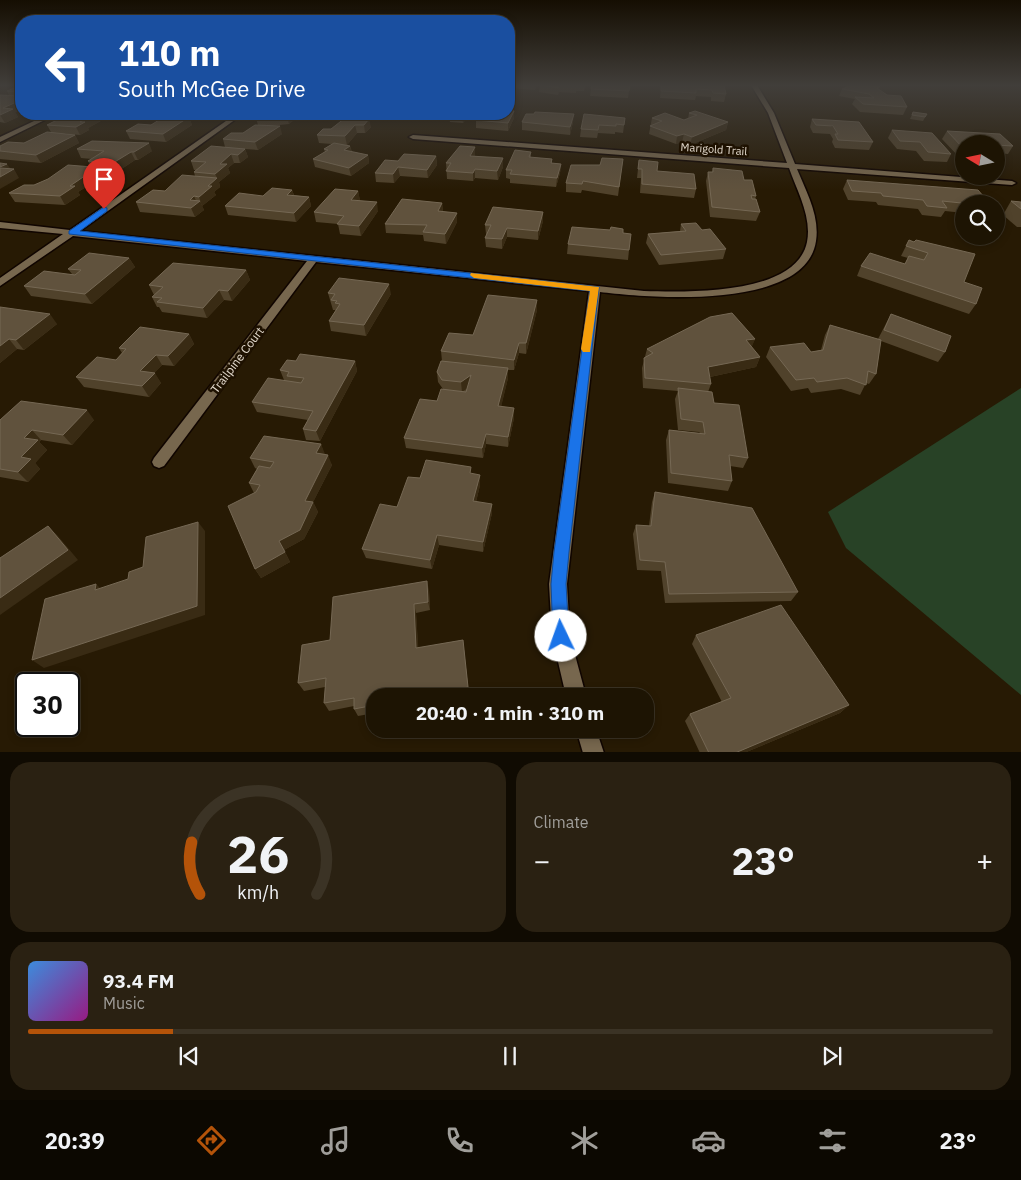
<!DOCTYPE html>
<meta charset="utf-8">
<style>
:root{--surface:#1d1403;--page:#2a2112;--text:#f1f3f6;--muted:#a09e9a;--line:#3b3325;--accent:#b45309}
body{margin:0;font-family:"IBM Plex Sans",sans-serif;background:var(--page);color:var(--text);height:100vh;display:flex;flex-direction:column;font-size:19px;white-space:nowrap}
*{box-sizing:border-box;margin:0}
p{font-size:16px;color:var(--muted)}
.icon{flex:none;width:28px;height:28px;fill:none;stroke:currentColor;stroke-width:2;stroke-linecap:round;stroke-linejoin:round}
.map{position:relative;height:752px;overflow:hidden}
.details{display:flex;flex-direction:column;gap:10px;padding:10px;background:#100b02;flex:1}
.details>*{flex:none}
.banner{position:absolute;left:15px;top:15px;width:500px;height:105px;border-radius:20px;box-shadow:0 2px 8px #0003,0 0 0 1px var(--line);background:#1a4fa0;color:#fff;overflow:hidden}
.needle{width:32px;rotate:280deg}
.buttons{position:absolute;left:955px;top:135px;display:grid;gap:10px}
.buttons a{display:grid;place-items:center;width:50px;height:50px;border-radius:50%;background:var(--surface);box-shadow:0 2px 8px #0003,0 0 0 1px var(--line);font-size:25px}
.speed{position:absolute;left:15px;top:672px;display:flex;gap:10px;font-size:25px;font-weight:700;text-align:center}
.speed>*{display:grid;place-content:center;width:65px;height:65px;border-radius:50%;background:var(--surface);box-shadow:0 2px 8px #0003,0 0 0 1px var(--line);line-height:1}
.speed .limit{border:2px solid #111;border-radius:8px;background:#fff;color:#111}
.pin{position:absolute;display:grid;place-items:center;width:42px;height:42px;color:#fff;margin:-51px -21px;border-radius:50% 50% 50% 0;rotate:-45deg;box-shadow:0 0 5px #0007}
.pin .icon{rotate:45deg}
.me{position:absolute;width:55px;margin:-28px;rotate:357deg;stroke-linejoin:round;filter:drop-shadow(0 0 4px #0008)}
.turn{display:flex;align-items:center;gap:18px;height:105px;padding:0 20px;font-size:22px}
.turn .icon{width:65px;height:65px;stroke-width:2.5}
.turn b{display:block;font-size:35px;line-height:42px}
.big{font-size:38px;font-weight:700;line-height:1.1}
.details .widget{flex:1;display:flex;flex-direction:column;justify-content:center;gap:8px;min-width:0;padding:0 18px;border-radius:20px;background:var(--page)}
.details .dial{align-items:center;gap:0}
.dial svg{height:130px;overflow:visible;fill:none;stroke:var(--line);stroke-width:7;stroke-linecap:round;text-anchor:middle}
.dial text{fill:var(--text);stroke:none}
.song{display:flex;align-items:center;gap:15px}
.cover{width:60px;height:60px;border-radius:8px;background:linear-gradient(135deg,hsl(210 70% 55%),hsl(310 70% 35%))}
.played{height:5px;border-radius:2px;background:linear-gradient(90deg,var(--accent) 15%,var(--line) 15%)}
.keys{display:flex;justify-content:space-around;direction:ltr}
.heat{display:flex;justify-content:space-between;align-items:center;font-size:28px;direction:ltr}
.details .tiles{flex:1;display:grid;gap:10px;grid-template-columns:1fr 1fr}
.widget:last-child{grid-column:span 2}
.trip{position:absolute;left:366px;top:688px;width:288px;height:50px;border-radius:20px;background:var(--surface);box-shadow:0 2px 8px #0003,0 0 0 1px var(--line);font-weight:700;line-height:50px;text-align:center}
.tabs{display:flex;height:80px;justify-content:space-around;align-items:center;background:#0c0801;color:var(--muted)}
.tabs .icon{width:35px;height:35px}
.tabs .current{color:var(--accent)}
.tabs b{font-size:22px;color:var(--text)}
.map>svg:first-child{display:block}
</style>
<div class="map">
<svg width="1021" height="753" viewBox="0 0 1021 753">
<rect width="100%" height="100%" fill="#271a04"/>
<polygon fill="#284226" points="1021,388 1021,695 846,548 828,512"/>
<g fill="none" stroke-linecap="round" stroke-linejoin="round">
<g stroke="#100500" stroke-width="3">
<g id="minor">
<path d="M751,85H757L774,113L795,164L1012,181L1016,183L1012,185L797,169C806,191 820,216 816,241C806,311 649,298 600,292L567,584L570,636L586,696H566L552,636L549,584L589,291L316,262L164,466L159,468L154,466L152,462L154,458L307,261L73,236L0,286V278L63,234L0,228V222L70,230L236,114H243L80,231L644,291C686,292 796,296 807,242C812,217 797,191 789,168L413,139L409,137L413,135L787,163L768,113Z"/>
<polygon points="49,114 57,114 0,142 0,137"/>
<polygon points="576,729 596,729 604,753 583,753"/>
</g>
</g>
<use href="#minor" fill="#77674e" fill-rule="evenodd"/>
</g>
<g fill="#50422b">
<polygon points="21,85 21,110 15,112 18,117 5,123 0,122 0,95 9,95 7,91"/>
<polygon points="509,85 537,85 535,90 509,88"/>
<polygon points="540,85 586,85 584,91 576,91 576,93 559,92 558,95 539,92"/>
<polygon points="630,85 628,98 590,96 591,89"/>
<polygon points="661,85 724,85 726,94 724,102 711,101 711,97 696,96 695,100 660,98"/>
<polygon points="880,86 879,89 887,95 907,107 903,115 860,112 852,104 855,99 839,96 842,89"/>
<polygon points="913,112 927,114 923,121 910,119"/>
<polygon points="689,113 728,122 726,130 690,145 682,142 676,144 649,134 652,118 684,120 688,119"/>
<polygon points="74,114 107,114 108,117 88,128 89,130 80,135 58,133 75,135 79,143 41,163 0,159 0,146 24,143 51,132 47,125 66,118"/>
<polygon points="172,114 208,114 197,121 190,120 192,125 166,142 130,139 126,131 151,125 172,116"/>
<polygon points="259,114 301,114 289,124 269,126 282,134 258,150 245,149 248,157 240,163 234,163 228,168 230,173 219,182 220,187 214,192 216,195 202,206 204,210 195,217 140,212 136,202 165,191 195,176 194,172 196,170 194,170 191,161 225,147 223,139 243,133 258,125 256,118 260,115"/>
<polygon points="360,114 412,114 412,115 396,118 392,114 363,119"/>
<polygon points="425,114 470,114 463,123 450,122 449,118 425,117"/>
<polygon points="345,118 371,127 365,133 357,133 347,145 350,146 352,152 368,155 369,163 351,176 315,167 313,159 325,152 324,149 332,144 319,143 317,135 331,129"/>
<polygon points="514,118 508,131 476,128 476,120"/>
<polygon points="625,118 623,133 615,132 615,134 598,133 597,138 580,137 581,129"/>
<polygon points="812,119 873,142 869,150 835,148 832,142 833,139 830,134 813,133 810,127"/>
<polygon points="522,122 573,122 570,135 522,130"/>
<polygon points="892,130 951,154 947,162 924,161 916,151 897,149 888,138"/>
<polygon points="947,131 1013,146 1008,154 996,153 996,144 964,144 964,157 959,157 942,139"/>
<polygon points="77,149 152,151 138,160 135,160 117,172 106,171 109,176 100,183 94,182 78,192 80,195 65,205 15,202 9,193 91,167 88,161 92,159 81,158"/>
<polygon points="531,152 531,158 552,159 552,163 561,164 560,173 556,187 510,183 510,179 506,178 506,170"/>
<polygon points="436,156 437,165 428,178 400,176 394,183 376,182 375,173 398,161"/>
<polygon points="475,156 503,167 498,180 475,178 473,181 447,179 446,163"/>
<polygon points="623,159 618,196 582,190 581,193 566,192 566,183 600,165"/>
<polygon points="639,160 657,171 696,189 694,198 640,193 641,178 637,178"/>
<polygon points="713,168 744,180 756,196 755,199 760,212 756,221 710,217 706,181 708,172 712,172"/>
<polygon points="847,180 990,204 964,204 964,213 945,211 941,217 922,215 918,209 878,205 876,202 848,200 843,189"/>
<polygon points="292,190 294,195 309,197 311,206 296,222 228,215 225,206 263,196"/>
<polygon points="358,191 360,201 378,211 361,236 340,234 338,224 316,222 314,212"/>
<polygon points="1011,201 1021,202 1021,227 1017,227 1003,215"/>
<polygon points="442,203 443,212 457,213 457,222 446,244 424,241 423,235 386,233 385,224"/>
<polygon points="543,212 543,221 538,240 507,237 502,249 486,247 485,238 487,234 486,234 485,225"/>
<polygon points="681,224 702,230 726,249 723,259 659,265 646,243 648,234 680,231"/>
<polygon points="610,230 623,233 629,250 628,260 567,254 568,244"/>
<polygon points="909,240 914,242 964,282 976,304 969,314 857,276 861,266 905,264 908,258 901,256"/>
<polygon points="129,258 135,267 92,304 31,296 24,286 72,274 68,269"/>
<polygon points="246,270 250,280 232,301 224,300 207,318 162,312 159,307 157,307 152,297 154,295 149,285"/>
<polygon points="328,293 391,294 366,336 331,331 329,321 336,310 333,310"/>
<polygon points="537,300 537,310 526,354 519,353 514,370 508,370 508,378 501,406 514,418 508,447 486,444 483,458 406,448 404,438 437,401 443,389 438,382 437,372 442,361 441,351 473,335"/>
<polygon points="0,307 57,324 24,350 17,349 0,363"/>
<polygon points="891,314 945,352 938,362 881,341 876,374 869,384 866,383 860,395 841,389 811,393 808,388 791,391 766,357 770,347 811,352 821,350 825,335 830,325 878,339"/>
<polygon points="189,334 194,344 174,366 162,365 154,373 161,383 149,397 84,387 76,377 116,360 122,353 119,348"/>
<polygon points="755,339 751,347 760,357 756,367 710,377 711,384 708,392 714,403 748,458 743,468 730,466 732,481 728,491 668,483 666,440 669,430 700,433 699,432 678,430 675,399 678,391 643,388 642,368 647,349"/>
<polygon points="296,361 355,361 357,371 320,441 306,440 303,429 308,420 257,412 252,402 284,380 280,370"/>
<polygon points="0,420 94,420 72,445 41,440 39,442 47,450 35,463 40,469 28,482 0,477"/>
<polygon points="321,444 324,454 332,465 313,502 318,512 304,539 284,550 290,562 261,578 255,569 254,493 249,483 257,469 255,468 250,458"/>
<polygon points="472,474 480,485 476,502 492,513 483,552 439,545 432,569 366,558 362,549 420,478"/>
<polygon points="655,492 798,592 791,601 665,603 661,571 637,570 633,534 636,525 649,526 652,502"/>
<polygon points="429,590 430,610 416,613 418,648 463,640 469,695 462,696 375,696 375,713 358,716 354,709 354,706 329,711 324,703 325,687 304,691 298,683 330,640"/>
<polygon points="696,635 849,705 840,713 744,753 700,753 685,721 690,714 722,702 692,644"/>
</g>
<g fill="#392b14">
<polygon points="21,100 21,110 15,112 18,117 5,123 0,115 3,108"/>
<polygon points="514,111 514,118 508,131 508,123"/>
<polygon points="95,114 107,114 108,117 88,128 89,130 80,135 76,127 80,122"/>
<polygon points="194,114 208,114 197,121"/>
<polygon points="290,114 301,114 289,124 287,117"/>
<polygon points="363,114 392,114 363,119"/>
<polygon points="395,114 412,114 412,115 396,118"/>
<polygon points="464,114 470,114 463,123 462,116"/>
<polygon points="574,114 573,122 570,135 570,127"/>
<polygon points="189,117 192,125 166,142 163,134"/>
<polygon points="369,119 371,127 365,133 364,125"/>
<polygon points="728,122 726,130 690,145 692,137"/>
<polygon points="355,125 357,133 347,145 345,136"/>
<polygon points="280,126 282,134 258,150 255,142"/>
<polygon points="684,134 682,142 676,144 677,136"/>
<polygon points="75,135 79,143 41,163 36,155"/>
<polygon points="149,143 152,151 138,160 134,152"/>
<polygon points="350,146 352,154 344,150"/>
<polygon points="475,147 475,156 470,164 470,156"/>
<polygon points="245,149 248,157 240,163 238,155"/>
<polygon points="131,152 135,160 117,172 113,163"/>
<polygon points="231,154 234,163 228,168 230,173 219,182 220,187 214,192 216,195 202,206 199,197 208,186 217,178 215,174 220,164"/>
<polygon points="368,155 369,163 351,176 349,168"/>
<polygon points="436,156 437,165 428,178 427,170"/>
<polygon points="503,158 503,167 498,180 497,171"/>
<polygon points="7,164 12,171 14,169 19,178 0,189 0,167"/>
<polygon points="561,164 560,173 556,187 557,178"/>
<polygon points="398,167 400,176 394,183 393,174"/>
<polygon points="105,168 109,176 100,183 95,174"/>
<polygon points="475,169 475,178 473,181 473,173"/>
<polygon points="89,173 94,182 78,192 80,195 65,205 60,196 70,186"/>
<polygon points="292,190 295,199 287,195"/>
<polygon points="358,191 360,200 353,209 351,200"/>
<polygon points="194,196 197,203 200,201 204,210 195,217 191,208 190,200"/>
<polygon points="309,197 311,206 296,222 294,213"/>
<polygon points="377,202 378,211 361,236 359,226"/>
<polygon points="442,203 443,212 438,211"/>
<polygon points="543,212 543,221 538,240 538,231"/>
<polygon points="457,213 457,222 446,244 445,234"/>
<polygon points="507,228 507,237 502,249 502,239"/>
<polygon points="129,258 135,267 92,304 85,294"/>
<polygon points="246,270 250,280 232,301 228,291"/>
<polygon points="389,284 391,294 366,336 364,325"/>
<polygon points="219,290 224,300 207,318 203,308"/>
<polygon points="537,300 537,310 526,354 526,343"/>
<polygon points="50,314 57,324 24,350 16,340"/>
<polygon points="189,334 194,344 174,366 168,356"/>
<polygon points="9,339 17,349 0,363 0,346"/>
<polygon points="755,339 751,349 746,340"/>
<polygon points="519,343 519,353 514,370 514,360"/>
<polygon points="156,355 162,365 147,381 140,371"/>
<polygon points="760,357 756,367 705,378 708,367"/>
<polygon points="355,361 357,371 320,441 316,431"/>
<polygon points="508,368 508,378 499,416 498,406"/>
<polygon points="155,373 161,383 149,397 142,386"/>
<polygon points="471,375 472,385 462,392 461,382"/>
<polygon points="514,408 514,418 508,447 508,437"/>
<polygon points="87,410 94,420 72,445 63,435"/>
<polygon points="32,430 41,440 39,442 47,450 35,463 40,469 28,482 18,472 24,438"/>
<polygon points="486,434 486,444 483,458 482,448"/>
<polygon points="321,444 325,454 316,453"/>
<polygon points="328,455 332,465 309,510 305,501"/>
<polygon points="480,475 480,485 474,511 473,501"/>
<polygon points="313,502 318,512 304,539 284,550 290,562 261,578 255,569"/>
<polygon points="492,504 492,513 483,552 483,542"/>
<polygon points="198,522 205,531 205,615 44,668 32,660"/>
<polygon points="48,526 58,536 78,560 0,615 0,598"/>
<polygon points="437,535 439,545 432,569 430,560"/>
<polygon points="427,581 429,590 430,610 428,602"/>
<polygon points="96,584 105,593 95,590"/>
<polygon points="414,604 416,613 419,657 416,648"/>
<polygon points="849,705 840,713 744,753 735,753"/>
</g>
<g fill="#60523d" stroke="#756854">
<polygon points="21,85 21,92 7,91"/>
<polygon points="542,85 559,85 558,88"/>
<polygon points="592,85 630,85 629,91 591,89"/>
<polygon points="661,85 724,85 726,94 713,93 712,90 696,89 696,93 661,91"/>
<polygon points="852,85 876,85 880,86 877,88 887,95 901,96 907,107 863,104 855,97 874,98 869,94 842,89"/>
<polygon points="0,95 21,96 21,100 3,108 13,109 0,115"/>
<polygon points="509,110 514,111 508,123 476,120 480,114 509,114"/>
<polygon points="695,111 728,122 692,137 684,134 677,136 650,126 662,121 652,118 665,113 684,120 697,115 689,113"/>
<polygon points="535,112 574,114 570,127 522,122 526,114 534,114"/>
<polygon points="913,112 927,114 925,117 912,115"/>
<polygon points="74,114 95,114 80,122 85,122 76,127 47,125 61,118 66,118"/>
<polygon points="262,114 290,114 287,117 256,118"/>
<polygon points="450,114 464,114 462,116 449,115"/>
<polygon points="584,114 625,118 624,125 616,124 616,126 599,125 598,130 581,129"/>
<polygon points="167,115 189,117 163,134 126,131 138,124 151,125"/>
<polygon points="345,118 369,119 364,125 355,125 345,136 317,135 323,129 331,129"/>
<polygon points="812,119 859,122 873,142 838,140 835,134 838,134 833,126 816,125"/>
<polygon points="255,125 280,126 255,142 223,139 231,133 243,133"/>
<polygon points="892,130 932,133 951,154 928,152 920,142 900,141"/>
<polygon points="947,131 1000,134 1013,146 996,145 996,144 964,144 964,149"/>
<polygon points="47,132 75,135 36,155 0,151 0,146 8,142 24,143"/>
<polygon points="92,141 149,143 134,152 131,152 113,163 88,161 104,151 77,149"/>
<polygon points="334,143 350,146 344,150 368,155 349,168 313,159 328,150 324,149"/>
<polygon points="211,146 245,149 238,155 231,154 220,164 227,164 215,174 194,172 206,162 191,161"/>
<polygon points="460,146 475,147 470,156 503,158 497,171 475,169 473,173 446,171 451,163 446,163"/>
<polygon points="515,150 531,152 529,157 552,159 551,163 561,164 557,178 510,174 512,170 506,170"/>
<polygon points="404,154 436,156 427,170 398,167 393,174 375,173 385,160 398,161"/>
<polygon points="602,158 623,159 619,187 583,181 582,184 566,183 571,165 600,165"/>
<polygon points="639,160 658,162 657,171 694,174 696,189 642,184 642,169 638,169"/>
<polygon points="0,163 7,164 0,167"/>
<polygon points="68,165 105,168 95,174 89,173 70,186 75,186 60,196 9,193 24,185 34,185 48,179"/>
<polygon points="0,168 14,169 0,177"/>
<polygon points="713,168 742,171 744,180 752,180 756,196 751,195 752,199 756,199 760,212 712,207 708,172 713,172"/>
<polygon points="182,175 217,178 208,186 212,186 199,197 194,196 190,200 200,201 191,208 136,202 153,190 165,191"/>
<polygon points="847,180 978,190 990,204 971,204 942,201 947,208 927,206 923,200 883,196 881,193 852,191"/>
<polygon points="272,188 292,190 287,195 309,197 294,213 225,206 239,193 263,196"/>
<polygon points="335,189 358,191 351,200 377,202 359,226 337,224 344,216 314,212"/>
<polygon points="402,199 442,203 438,211 457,213 445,234 423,232 427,225 385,224"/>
<polygon points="1011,201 1021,202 1021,209"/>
<polygon points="493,207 543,212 538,231 507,228 502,239 485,238 491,225 485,225"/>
<polygon points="696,223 702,230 710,229 726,249 661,255 648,234 686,231 681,224"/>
<polygon points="572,227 610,230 611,227 623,229 623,233 631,234 629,250 568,244"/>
<polygon points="909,240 914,242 916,240 975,254 964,282 982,288 976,304 861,266 870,253 905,264 909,256 924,260 928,253 906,246"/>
<polygon points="89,253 129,258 85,294 24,286 44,271 75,275 81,270 68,269"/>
<polygon points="173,263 246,270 228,291 219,290 203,308 157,302 162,298 152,297 163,287 149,285"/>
<polygon points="339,278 389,284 364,325 329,321 340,304 335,303 337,301 331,300 335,294 328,293"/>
<polygon points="488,295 537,300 526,343 519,343 514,360 441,351 449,333 473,335"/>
<polygon points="0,307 50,314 16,340 9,339 0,346"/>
<polygon points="732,313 755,339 746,340 760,357 708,367 711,384 645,378 644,358 653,353 647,349 710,317"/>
<polygon points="891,314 951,336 945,352 884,330"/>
<polygon points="830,325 881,340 876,374 868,371 866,385 847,378 817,382 814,378 796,380 770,347 804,343 811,352 823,350"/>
<polygon points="140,327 189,334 168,356 156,355 140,371 155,373 142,386 76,377 97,357 116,360 126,349 119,348"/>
<polygon points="300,354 355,361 316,431 303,429 313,411 252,402 268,378 301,383 304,378 287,376 289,372 280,370 287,360 296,361"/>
<polygon points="441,361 508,368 498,406 514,408 508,437 486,434 482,448 404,438 420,399 437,401 441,389 466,392 471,375 461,382 442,380 437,372"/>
<polygon points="678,388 712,392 714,403 739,405 748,458 729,455 732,481 671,473 669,430 705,434 703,422 681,419"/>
<polygon points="21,401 87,410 63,435 32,430 24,438 38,440 21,457 31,459 18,472 0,469 0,420"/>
<polygon points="264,436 321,444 316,453 328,455 305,501 313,502 300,530 279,541 285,552 255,569 228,506 256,492 260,485 249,483 259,466 270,468 274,462 250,458"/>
<polygon points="426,460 471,467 470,473 480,475 473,501 492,504 483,542 437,535 430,560 362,549 380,504 397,507 408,477 420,478"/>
<polygon points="655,492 752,508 798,592 669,594 665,562 640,560 636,525 651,526"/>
<polygon points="198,522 197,606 32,660 45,599 96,584 95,590 128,579 129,572 143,567 146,537"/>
<polygon points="48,526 68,550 0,598 0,558"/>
<polygon points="427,581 428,602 414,604 416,648 463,640 468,687 420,696 375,696 375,705 354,709 354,698 324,703 326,678 298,683 302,645 330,640 333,597"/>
<polygon points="781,605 849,705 735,753 709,753 690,714 731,698 696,635"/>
</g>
<linearGradient id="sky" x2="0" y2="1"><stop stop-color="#150e02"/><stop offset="0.45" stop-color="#413e3a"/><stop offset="1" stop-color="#413e3a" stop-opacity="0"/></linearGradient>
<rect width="1021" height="190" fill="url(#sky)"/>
<polygon fill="#1a73e8" stroke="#114b97" points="104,207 107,208 107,211 80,231 599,287 569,552 566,584 569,636 567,642 561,645 555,642 553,636 551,584 554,552 590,291 69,234 69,231"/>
<polygon fill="#f59e0b" points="471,273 599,287 590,352 583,352 581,349 590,291 474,278 470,275"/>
<g text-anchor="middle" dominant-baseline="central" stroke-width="5" stroke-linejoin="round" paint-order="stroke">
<g font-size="11" fill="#e4dbce" stroke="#1e1100">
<text transform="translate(714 149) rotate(4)">Marigold Trail</text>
</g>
<g font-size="12" fill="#e4dbce" stroke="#1e1100">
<text transform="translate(237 360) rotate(-53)">Trailpine Court</text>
</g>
</g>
</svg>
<div class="buttons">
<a><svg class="needle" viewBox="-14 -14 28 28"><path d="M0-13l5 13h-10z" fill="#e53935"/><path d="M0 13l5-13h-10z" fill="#a09e9a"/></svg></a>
<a><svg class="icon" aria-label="search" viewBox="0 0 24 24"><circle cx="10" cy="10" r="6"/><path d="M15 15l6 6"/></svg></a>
</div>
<div class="speed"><div class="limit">30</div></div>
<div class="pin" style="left:104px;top:209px;background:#d93025"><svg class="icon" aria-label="arrive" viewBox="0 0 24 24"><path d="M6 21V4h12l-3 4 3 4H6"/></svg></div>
<svg class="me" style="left:561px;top:636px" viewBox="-20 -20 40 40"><circle r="19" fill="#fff"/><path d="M0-13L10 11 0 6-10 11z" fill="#1a73e8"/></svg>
<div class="trip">20:40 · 1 min · 310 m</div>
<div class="banner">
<div class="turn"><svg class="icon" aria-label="left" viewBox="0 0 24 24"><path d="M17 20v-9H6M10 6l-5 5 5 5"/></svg><div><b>110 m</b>South McGee Drive</div></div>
</div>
</div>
<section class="details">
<div class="tiles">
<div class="widget dial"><svg viewBox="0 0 100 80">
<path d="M14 69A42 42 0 1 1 86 69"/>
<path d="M14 69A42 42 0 0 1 9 37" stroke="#b45309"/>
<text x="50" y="56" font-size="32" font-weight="700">26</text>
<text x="50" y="72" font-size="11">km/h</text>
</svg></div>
<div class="widget"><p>Climate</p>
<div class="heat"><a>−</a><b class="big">23°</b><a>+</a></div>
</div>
<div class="widget">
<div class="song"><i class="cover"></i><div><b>93.4 FM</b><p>Music</p></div></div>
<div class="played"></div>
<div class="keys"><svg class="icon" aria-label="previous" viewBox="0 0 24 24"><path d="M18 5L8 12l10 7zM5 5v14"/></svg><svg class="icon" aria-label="pause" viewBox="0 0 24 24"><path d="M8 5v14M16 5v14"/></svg><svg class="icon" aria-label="next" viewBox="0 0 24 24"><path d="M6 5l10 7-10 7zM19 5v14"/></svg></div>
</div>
</div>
</section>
<nav class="tabs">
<b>20:39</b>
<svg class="icon current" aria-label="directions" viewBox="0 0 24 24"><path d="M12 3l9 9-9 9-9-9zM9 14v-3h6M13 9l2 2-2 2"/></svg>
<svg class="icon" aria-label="music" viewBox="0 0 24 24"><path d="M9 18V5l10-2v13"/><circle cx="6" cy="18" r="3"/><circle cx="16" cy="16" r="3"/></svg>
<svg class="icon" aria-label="phone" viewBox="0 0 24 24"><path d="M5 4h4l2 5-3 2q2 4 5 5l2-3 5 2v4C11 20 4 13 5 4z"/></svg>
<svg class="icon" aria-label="climate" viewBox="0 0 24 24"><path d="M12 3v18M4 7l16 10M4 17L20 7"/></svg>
<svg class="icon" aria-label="car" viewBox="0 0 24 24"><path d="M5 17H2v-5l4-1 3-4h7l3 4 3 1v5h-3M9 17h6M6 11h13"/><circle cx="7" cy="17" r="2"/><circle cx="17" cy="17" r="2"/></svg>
<svg class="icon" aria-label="filters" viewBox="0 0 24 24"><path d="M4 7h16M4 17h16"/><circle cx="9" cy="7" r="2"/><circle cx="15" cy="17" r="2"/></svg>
<b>23°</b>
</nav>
